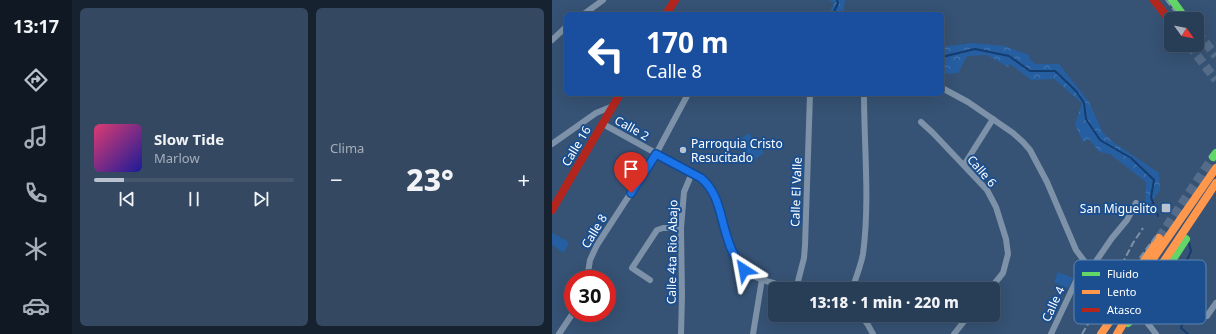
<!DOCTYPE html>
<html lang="es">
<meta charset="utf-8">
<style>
:root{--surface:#283e57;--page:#344961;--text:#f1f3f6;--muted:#a5aeba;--line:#44576d;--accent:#b9c2ce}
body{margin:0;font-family:"Noto Sans",sans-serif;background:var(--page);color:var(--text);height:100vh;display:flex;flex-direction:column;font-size:15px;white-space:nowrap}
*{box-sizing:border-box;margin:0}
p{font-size:13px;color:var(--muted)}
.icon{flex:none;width:22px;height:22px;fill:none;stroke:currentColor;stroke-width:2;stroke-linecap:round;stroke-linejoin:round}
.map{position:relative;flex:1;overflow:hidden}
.details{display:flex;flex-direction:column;gap:8px;padding:8px;background:#162230;width:480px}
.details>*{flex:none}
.banner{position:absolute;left:12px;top:12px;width:380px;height:84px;border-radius:6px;box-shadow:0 4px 16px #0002,0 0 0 1px var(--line);background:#1a4fa0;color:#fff;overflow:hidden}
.needle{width:26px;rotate:123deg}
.controls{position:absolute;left:612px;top:12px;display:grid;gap:8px}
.controls a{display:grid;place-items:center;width:40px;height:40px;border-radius:6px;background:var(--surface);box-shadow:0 4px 16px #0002,0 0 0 1px var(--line);font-size:20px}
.speed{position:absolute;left:12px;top:270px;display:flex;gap:8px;font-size:20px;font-weight:700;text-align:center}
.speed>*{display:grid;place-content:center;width:52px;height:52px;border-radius:50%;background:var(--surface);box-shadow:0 4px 16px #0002,0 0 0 1px var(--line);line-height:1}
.speed .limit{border:6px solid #d22;background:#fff;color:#111}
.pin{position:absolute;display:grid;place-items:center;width:34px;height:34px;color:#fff;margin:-41px -17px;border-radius:50% 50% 50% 0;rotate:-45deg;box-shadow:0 0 4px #0007}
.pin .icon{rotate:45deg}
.me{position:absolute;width:44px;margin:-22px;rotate:326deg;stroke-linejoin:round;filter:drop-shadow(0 0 3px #0008)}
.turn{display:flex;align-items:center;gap:14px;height:84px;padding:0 16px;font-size:18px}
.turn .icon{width:52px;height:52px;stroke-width:2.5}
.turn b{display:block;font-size:28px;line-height:34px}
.big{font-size:30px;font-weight:800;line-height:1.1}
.details .card{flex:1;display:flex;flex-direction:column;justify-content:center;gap:6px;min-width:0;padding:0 14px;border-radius:6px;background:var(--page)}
.song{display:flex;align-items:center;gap:12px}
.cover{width:48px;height:48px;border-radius:6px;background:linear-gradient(135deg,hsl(340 70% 55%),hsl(240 70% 35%))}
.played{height:4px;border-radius:2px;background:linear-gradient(90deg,var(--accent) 15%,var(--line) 15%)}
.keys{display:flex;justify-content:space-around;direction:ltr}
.heat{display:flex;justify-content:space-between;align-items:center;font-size:22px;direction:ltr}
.details .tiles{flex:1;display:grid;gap:8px;grid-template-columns:repeat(2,1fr)}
.trip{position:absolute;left:216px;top:282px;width:232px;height:40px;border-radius:6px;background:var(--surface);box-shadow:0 4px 16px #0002,0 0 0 1px var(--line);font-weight:800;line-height:40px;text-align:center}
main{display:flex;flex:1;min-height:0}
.menu{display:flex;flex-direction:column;width:72px;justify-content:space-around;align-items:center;background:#101923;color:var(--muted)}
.menu .icon{width:28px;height:28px}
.menu .selected{color:var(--accent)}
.menu b{font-size:18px;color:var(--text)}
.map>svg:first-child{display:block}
</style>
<main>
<nav class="menu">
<b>13:17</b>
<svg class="icon selected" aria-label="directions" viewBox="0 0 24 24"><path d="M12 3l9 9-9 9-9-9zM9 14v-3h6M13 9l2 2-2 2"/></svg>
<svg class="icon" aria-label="music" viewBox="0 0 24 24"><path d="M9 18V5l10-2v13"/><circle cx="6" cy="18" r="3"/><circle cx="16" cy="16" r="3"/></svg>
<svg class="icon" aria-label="phone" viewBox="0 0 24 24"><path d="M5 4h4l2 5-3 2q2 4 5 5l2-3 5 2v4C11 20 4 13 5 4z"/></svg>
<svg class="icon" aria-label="climate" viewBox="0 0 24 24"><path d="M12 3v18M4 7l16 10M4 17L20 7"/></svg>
<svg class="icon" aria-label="car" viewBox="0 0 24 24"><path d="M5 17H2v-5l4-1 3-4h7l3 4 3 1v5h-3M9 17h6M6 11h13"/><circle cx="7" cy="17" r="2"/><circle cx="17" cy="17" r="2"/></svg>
</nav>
<section class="details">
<div class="tiles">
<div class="card">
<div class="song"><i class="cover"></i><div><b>Slow Tide</b><p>Marlow</p></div></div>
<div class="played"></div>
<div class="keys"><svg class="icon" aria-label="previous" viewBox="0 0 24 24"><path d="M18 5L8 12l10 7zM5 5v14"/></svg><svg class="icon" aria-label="pause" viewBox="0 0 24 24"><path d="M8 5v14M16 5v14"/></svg><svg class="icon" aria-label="next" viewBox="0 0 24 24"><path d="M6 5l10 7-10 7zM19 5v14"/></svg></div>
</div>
<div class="card"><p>Clima</p>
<div class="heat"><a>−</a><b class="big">23°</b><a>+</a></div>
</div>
</div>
</section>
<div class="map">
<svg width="664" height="334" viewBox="0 0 664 334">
<defs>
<pattern id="forest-crowns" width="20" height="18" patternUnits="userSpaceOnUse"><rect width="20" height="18" fill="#265fa1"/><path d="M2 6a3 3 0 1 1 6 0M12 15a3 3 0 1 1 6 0" fill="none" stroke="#4777af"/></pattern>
</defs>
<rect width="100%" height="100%" fill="#365274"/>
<g fill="#265fa1">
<polygon points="197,133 212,153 201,161 186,141"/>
<polygon points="0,233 17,242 12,253 0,245"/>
<polygon points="506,272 521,278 516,288 502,282"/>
</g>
<g fill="url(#forest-crowns)">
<polygon points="277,0 293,0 291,14 277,14 282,3"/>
<polygon points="420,43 452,46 477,55 477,59 484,64 507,64 537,102 551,133 561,142 607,173 608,190 593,210 594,182 558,154 547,152 537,139 531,142 523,125 530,103 502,79 479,80 458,64 456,67 435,55 415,56 406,73 392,74 390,76 390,47"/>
</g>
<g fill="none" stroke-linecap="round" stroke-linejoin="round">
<g stroke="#153c6e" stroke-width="2">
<polyline points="281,14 286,3 285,0"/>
<polyline points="390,57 423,49 457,56 478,71 503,71 524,91 532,103 534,119 548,140 579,158 602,180 599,197 606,216"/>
<polyline points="636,334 629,328 632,319 640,311 642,298 633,265 639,251 637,243"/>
</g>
<g stroke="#546c89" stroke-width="9" stroke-dasharray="9 4.5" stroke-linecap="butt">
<polyline points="645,32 664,56"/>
<polyline points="637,45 664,80"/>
<polyline points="607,238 661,157"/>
</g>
<g stroke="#7d92a8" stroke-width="6">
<polyline points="32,14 51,0"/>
<polyline points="0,40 14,27"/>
<polyline points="390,88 416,102 461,133 471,142 478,150 495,182 524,250 533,262 540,267 574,289"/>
<polyline points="369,122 381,133 435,190 444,207 454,239 456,254 451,273 438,289"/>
<path d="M51,124L149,178C177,203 166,252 198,274C211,282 229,285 244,289"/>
<polyline points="0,144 44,113 61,106"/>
<polyline points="412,165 441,119"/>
<polyline points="540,267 560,238 575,220 584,203"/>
<polyline points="35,279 38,260 45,245 104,154 136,94"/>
<polyline points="98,280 80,268 105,230 111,228 129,228"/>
<polyline points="244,289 252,258 253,246 258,94"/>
<path d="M300,289C304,278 309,265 311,254C318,201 312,147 312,94"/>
<polyline points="587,312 604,334"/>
<polyline points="309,315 316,325 321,334"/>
<polyline points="655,316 664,303"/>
<polyline points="7,334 21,313"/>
<polyline points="129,334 130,295 129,228 132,192 140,173"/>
<polyline points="201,334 210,279"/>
<polyline points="402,334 417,315"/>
<polyline points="499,334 533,262"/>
</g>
<g stroke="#63d668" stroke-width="8">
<polyline points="620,0 634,19"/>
<polyline points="661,157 664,153"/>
<polyline points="576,323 587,312 634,239"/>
</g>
<g stroke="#ff974d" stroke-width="8">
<polyline points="580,279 607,238"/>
<polyline points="549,334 664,168"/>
<polyline points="565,334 580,309 664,183"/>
</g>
<g stroke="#b3261e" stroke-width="8">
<polyline points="602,0 619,22"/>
<polyline points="114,14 123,0"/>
<polyline points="0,210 68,94"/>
</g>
<g stroke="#7e92a7" stroke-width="2" stroke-dasharray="7 3" stroke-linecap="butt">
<polyline points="614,0 629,19"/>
<polyline points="558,298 604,236"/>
<polyline points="530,334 557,289 581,243 591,228"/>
</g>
</g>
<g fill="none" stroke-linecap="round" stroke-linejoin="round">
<g stroke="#114b97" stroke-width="10">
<path id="route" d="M79,193L104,154L149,178C168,194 168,218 176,240C179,251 185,261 192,270"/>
</g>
<use href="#route" stroke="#1a73e8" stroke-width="7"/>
</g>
<g fill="#b9c2ce" stroke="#1b4f8f" stroke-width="1.5">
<circle cx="131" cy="150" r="4"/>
<rect x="609" y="203" width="10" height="10" rx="2"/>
</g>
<g text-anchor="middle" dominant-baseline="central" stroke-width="4" stroke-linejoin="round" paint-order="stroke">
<g font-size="12" fill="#fff" stroke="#1b4f8f">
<text transform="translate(80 128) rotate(29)">Calle 2</text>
<text transform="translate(24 146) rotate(-59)">Calle 16</text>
<text transform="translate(430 171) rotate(49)">Calle 6</text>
<text transform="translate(244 192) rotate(-88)">Calle El Valle</text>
<text transform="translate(42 231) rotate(-59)">Calle 8</text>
<text transform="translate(120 252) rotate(-89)">Calle 4ta Rio Abajo</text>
<text transform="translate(501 304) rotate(-65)">Calle 4</text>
</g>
<g font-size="12" fill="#fff" stroke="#1b4f8f" text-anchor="start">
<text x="139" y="143">Parroquia Cristo<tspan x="139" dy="14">Resucitado</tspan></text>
<text x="605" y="208" text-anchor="end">San Miguelito</text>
</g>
</g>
<rect x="522" y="260" width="132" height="64" rx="6" fill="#1b4f8f" stroke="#5f84b1" stroke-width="1"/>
<rect x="530" y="272" width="18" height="4" fill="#63d668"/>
<rect x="530" y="290" width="18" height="4" fill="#ff974d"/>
<rect x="530" y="308" width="18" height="4" fill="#b3261e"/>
<g font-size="11" fill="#fff">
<text x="555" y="278">Fluido</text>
<text x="555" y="296">Lento</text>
<text x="555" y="314">Atasco</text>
</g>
</svg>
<div class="controls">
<a><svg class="needle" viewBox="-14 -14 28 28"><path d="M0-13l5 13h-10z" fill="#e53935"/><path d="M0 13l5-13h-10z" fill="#a5aeba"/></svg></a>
</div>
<div class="speed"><div class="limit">30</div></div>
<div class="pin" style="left:79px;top:193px;background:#d93025"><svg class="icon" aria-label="arrive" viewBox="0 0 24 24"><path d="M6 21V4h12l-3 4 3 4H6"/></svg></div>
<svg class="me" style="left:192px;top:270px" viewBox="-20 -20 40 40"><path d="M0-17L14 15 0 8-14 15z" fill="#1a73e8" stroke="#fff" stroke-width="4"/></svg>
<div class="trip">13:18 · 1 min · 220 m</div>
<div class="banner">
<div class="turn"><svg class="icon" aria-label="left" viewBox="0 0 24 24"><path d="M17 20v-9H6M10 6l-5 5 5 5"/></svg><div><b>170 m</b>Calle 8</div></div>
</div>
</div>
</main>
